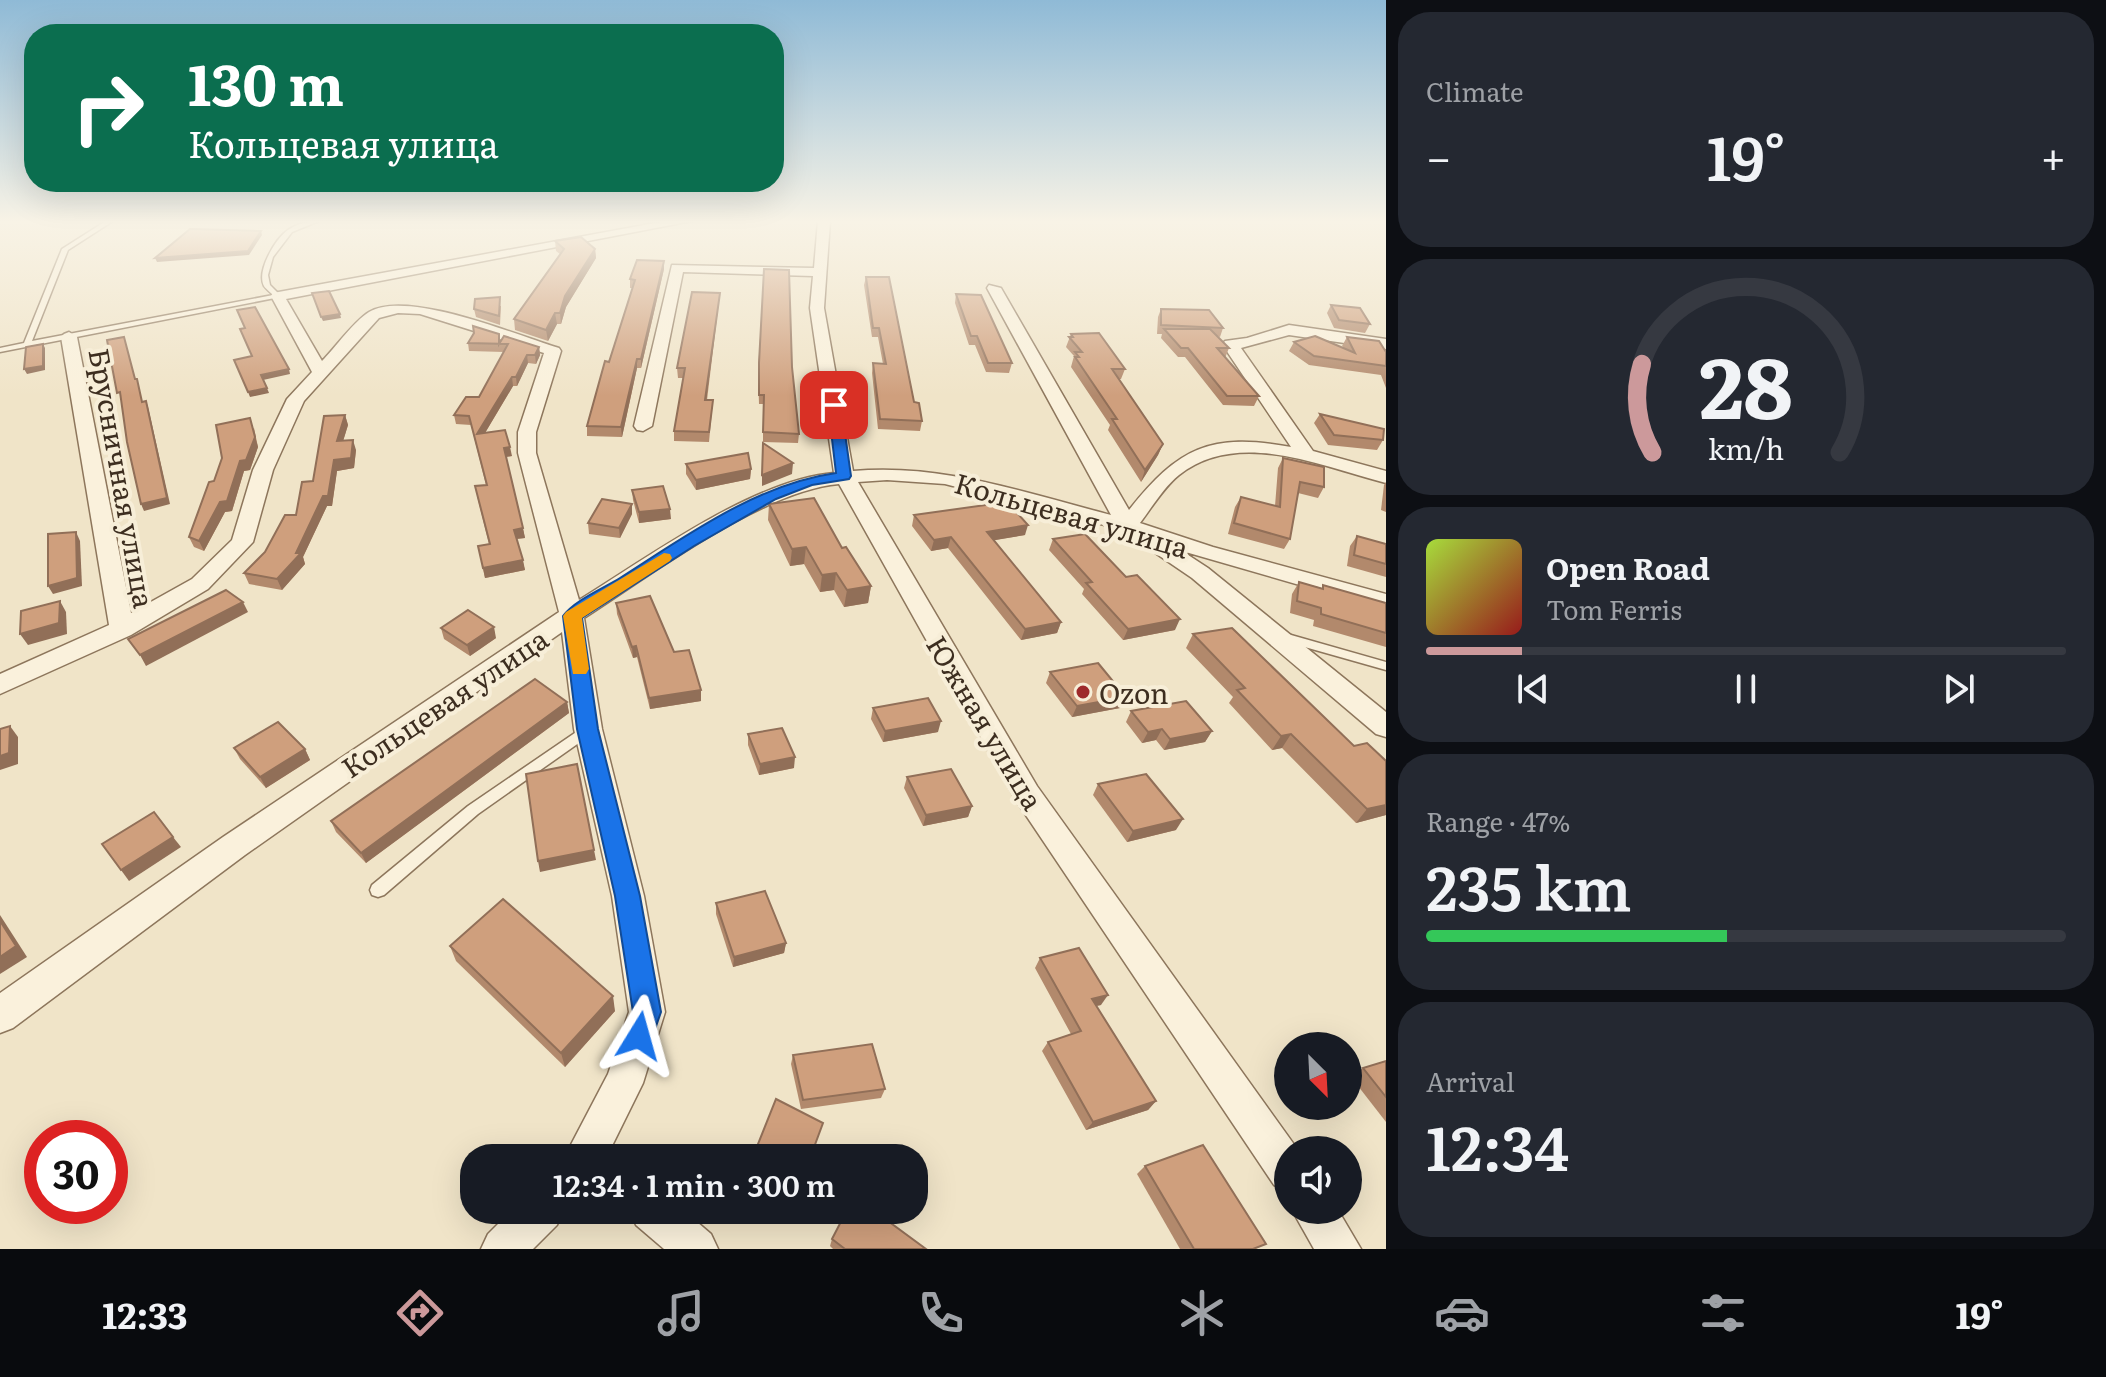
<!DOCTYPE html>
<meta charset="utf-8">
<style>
:root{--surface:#171b24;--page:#242831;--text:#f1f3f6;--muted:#9ea1a6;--line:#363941;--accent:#cc999b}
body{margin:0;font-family:Literata,serif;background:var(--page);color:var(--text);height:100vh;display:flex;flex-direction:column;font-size:30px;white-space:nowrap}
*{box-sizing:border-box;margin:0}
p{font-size:26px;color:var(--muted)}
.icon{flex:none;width:44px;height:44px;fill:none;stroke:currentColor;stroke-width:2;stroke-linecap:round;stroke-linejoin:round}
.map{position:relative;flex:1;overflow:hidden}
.sheet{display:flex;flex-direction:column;gap:12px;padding:12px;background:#0d0f14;width:720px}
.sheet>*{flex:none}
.banner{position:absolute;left:24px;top:24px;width:760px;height:168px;border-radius:32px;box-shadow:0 8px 32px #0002;background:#0b6e4f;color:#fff;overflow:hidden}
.needle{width:52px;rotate:156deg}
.fabs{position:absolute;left:1274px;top:1032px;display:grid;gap:16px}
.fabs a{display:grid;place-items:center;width:88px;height:88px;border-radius:50%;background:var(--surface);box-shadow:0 8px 32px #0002;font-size:40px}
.speed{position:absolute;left:24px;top:1120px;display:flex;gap:16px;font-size:40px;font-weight:700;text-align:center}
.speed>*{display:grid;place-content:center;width:104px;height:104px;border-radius:50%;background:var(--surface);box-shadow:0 8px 32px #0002;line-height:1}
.speed .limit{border:12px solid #d22;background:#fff;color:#111}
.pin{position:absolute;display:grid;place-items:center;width:68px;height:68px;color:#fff;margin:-34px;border-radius:16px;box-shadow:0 4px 12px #0006}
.me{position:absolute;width:88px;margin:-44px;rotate:8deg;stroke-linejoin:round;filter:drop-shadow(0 0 6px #0008)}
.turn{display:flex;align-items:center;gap:28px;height:168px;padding:0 32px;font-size:36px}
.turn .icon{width:104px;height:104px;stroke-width:2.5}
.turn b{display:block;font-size:56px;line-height:68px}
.big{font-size:60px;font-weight:600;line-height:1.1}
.sheet .card{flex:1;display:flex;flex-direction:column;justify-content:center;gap:12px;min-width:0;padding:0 28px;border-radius:32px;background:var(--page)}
.sheet .dial{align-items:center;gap:0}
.dial svg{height:208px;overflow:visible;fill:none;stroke:var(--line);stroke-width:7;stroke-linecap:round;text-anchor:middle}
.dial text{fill:var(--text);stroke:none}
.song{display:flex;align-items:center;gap:24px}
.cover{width:96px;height:96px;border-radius:12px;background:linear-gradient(135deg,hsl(80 70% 55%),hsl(0 70% 35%))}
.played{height:8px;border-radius:4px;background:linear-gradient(90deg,var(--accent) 15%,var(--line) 15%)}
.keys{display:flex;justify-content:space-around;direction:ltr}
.heat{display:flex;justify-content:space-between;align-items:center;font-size:44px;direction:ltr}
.charge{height:12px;border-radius:6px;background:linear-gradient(90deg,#34c759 47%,var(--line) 0)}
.trip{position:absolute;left:460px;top:1144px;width:468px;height:80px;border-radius:32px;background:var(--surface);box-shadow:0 8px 32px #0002;font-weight:600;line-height:80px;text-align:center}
.dock{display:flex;height:128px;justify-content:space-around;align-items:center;background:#090b0e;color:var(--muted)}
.dock .icon{width:56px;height:56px}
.dock .selected{color:var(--accent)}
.dock b{font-size:36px;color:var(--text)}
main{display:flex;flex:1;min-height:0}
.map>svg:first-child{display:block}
</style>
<main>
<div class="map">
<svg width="1386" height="1249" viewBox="0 0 1386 1249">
<rect width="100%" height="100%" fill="#f0e4c8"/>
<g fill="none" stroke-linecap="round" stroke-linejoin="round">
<g stroke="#8d765c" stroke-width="3">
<g id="lane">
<path d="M106,221H113L68,250L32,341L273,295C272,294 264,287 264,286C256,271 276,238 288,230C296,224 310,221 319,221L292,232L273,257L268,275L270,285L280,295V297L0,352V348L24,343L62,249Z"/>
<polygon points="1284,633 1386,662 1386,670 1280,640 1278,637 1280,634"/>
<polygon points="588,724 593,725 595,729 593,733 478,814 384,895 378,897 372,895 370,890 372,885 468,806"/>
</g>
</g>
<g stroke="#8d765c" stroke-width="3">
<g id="street">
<path d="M666,221H692L286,299L322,361C335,348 354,321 369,312C407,289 516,335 559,348L561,351L536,432V453L579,600C649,557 753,480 834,473L810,308L813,276L683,272L652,426L643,431L637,430L634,426L672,265L814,268L818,221H830L824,308L853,471C943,463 1025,493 1111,515L987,288L989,285L1001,288L1129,510C1178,448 1210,432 1291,447L1222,344L1225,341L1247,338L1289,325L1386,339V349L1289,335L1241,348L1313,451L1386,471V483C1322,467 1239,428 1179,475C1164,487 1152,507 1140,523L1213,547L1386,594V610L1182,551L1208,568L1386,712V737L1376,734L1192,578L1120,529L945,484L887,480L858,482L1037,786L1298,1150H1288V1191L1274,1185L1017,802L839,484C761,491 651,575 584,618L602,729L644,896L665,1012L643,1083L606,1158H564L608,1074L629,1012L612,896L574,729L562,632L245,855L13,1028L0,1033V993L223,837L559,612L518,453V432L544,353L420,314L398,313L379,318L304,401L273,470L253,542L208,589L131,635L0,694V674L109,625L61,337L64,334L69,332L77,337L131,613L192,579L232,540L253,470L287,399L312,372L271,296L273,293Z"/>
<polygon points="512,1210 563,1210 557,1225 533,1249 481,1249 488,1234"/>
<polygon points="630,1210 683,1210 711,1234 718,1249 664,1249 636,1225"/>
<polygon points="1292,1210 1338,1210 1361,1249 1314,1249"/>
</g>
</g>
<use href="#lane" fill="#faf1dc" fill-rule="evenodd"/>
<use href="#street" fill="#faf1dc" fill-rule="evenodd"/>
</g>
<g fill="#b2896c">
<polygon points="555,241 595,249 596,258 566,307 561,324 557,324 548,341 515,330 514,319 560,254 556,251"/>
<polygon points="664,261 664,269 641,368 637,368 622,437 587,436 587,426 609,362 633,288 630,288 630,279"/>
<polygon points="764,269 792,367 799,434 798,443 763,442 763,404 759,404 758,372"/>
<polygon points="866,277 922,421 920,431 878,429 872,373 873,363 883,364 878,337 872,337 864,285"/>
<polygon points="720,293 707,400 713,400 709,442 674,441 674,431 683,378 678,378 677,368"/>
<polygon points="956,294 1012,363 1009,373 986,372 975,345 969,345 955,303"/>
<polygon points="1331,305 1370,324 1365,333 1334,328 1327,313"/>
<polygon points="501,306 500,325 476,317 474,309"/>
<polygon points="1161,309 1223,328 1220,337 1217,336 1229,348 1225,358 1259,396 1254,406 1223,405 1185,357 1178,357 1161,338 1162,334 1157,334 1158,317"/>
<polygon points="499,334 500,342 539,347 540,355 536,364 528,363 517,386 513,386 485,433 512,456 506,457 525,538 516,539 525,570 485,578 478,546 489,544 477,496 486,485 471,425 456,424 454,415 479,397 504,352 469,351 468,343"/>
<polygon points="1071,334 1125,369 1121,379 1119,379 1163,444 1158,455 1141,482 1108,430 1110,425 1071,367 1074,356 1066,347"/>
<polygon points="1347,337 1386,352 1386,388 1381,375 1309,365 1289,351 1294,342 1344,348 1342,346"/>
<polygon points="1320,414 1383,440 1377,450 1328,445 1314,423"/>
<polygon points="345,415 348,425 343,441 356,450 354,468 337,471 332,506 327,506 303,557 305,564 282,590 249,584 244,573 265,552 296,515"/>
<polygon points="254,428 258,447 250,470 244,471 232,511 225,512 204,551 194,547 189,537 214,481"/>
<polygon points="1283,458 1324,487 1318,498 1298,493 1290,539 1284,549 1228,534 1235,507 1241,497 1275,506 1278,468"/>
<polygon points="686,464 751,469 750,479 696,490 686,474"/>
<polygon points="1386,482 1386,512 1381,510 1384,485"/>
<polygon points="632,490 671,519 639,523 633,500"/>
<polygon points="769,504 842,548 871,586 868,603 844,607 834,590 820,592 804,564 790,566 768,520"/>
<polygon points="632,514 620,538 589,534 588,523"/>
<polygon points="914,515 1025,535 994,540 1061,622 1057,633 1021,640 948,548 931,551 912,526"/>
<polygon points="1357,536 1386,544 1386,577 1347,566 1350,546"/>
<polygon points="1053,539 1175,630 1123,640 1082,594 1084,589 1049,550"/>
<polygon points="1299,582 1322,588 1323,585 1386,603 1386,647 1313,626 1314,620 1290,613 1292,594"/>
<polygon points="616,603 674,652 701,701 650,709 637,657 633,658 617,614"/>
<polygon points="441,628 496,638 470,656 444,639"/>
<polygon points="1193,634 1386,815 1356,823 1282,748 1272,750 1229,703 1233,697 1186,648"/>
<polygon points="1050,672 1120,708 1072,717 1046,683"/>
<polygon points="567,702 569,713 366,863 336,832 331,821"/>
<polygon points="873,708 938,732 883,742 871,719"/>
<polygon points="1131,711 1212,731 1205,742 1164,750 1156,740 1142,743 1126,722"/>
<polygon points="748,734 794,768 759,775 748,745"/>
<polygon points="234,748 305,749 310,760 266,788 240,759"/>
<polygon points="907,777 972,806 968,817 923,826 904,788"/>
<polygon points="1098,784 1176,830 1127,842 1093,795"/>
<polygon points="716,903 786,943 784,953 733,967 716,914"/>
<polygon points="450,946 615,1011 565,1067 456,961"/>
<polygon points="1040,958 1101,1005 1096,1006 1156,1101 1148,1110 1086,1130 1042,1051 1048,1042 1071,1034 1035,968"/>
<polygon points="793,1055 885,1089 881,1098 801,1109 791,1064"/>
<polygon points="1386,1061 1386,1122 1351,1077 1363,1068"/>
<polygon points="1145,1166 1257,1249 1180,1249 1137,1174"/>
<polygon points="832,1239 926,1249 833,1249 830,1246"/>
</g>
<g fill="#916f58">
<polygon points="261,231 262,235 249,255 157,262 155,258"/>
<polygon points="595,249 596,258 566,307 561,324 560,313 565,296"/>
<polygon points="664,261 664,269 641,368 641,359"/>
<polygon points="720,293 719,301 705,409 705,400"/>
<polygon points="555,313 557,324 548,341 546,330"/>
<polygon points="340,314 341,318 323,321 321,317"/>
<polygon points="43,344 45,348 45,370 27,374 24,369"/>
<polygon points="539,347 540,355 536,364 535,355"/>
<polygon points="527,355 528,363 517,386 516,377"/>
<polygon points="637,359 637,368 622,437 621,427"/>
<polygon points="289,369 290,374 263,380 261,375"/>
<polygon points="512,377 513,386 479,443 477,434"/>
<polygon points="267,388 269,393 250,397 248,392"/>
<polygon points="146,401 148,407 170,504 144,511 141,504"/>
<polygon points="345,415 348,425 340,451 337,441"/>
<polygon points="250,418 258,447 250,470 244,471 232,511 225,512 204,551 199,541"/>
<polygon points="353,440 356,450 354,468 337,471 332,506 327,506 303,557 305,564 282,590 277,579 296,553 334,460"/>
<polygon points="1163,444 1158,455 1141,482 1145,470"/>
<polygon points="510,447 512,456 505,457 504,448"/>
<polygon points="793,463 792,474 762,486 762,475"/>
<polygon points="751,469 750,479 696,490 696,480"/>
<polygon points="632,504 632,514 620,538 619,528"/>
<polygon points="670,509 671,519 639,523 639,512"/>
<polygon points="1028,525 1025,535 984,542 987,532"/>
<polygon points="523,528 525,538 515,539 514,530"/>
<polygon points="76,532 80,541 82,586 53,594 48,586"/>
<polygon points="951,537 948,548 931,551 934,540"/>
<polygon points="806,547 804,564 790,566 792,549"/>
<polygon points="523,560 525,570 485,578 483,568"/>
<polygon points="836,573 834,590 820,592 822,575"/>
<polygon points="871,586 868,603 844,607 847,590"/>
<polygon points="60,601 66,612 67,634 28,645 20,634"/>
<polygon points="243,602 248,612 146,666 140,655"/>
<polygon points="1180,619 1175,630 1123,640 1128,629"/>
<polygon points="1061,622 1057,633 1021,640 1025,629"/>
<polygon points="494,627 496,638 470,656 467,645"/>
<polygon points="636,646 637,657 633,658 632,647"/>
<polygon points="701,690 701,701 650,709 649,698"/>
<polygon points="1126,697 1120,708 1072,717 1077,706"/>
<polygon points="567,702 569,713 366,863 361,853"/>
<polygon points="941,721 938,732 883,742 885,731"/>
<polygon points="10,726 18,737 18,764 0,770 0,756"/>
<polygon points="1162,729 1156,740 1142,743 1148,732"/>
<polygon points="1212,731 1205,742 1164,750 1170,739"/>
<polygon points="1291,734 1282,748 1272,750 1281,736"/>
<polygon points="305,749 310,760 266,788 260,777"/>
<polygon points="795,757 794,768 759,775 760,764"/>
<polygon points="1386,805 1386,815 1356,823 1367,809"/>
<polygon points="972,806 968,817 923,826 926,815"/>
<polygon points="1183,819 1176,830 1127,842 1133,831"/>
<polygon points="173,837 181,847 129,881 121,870"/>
<polygon points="594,850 596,860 540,872 538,861"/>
<polygon points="0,915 27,957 0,974"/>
<polygon points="786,943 784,953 733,967 734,957"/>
<polygon points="1108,995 1101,1005 1085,1008 1092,999"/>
<polygon points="613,996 615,1011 565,1067 561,1053"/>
<polygon points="1156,1101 1148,1110 1086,1130 1093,1122"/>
</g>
<g fill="#cf9f7d" stroke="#916f58" stroke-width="2">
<polygon points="190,229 261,231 248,251 155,258"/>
<polygon points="581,237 595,249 565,296 560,313 555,313 546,330 514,319 564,249 555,241"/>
<polygon points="637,260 664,261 641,359 637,359 621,427 587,426 605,361 609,362 635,280 630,279"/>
<polygon points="764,269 789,270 792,367 799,434 763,432 764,395 759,395 759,363"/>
<polygon points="866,277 889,277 914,402 919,403 922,421 880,419 873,363 886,364 879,328 873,328"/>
<polygon points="329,291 340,314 321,317 312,293"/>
<polygon points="692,292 720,293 705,400 713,400 709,432 674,431 685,368 677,368"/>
<polygon points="956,294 981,295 1012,363 988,363 977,336 971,336"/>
<polygon points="500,297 499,316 474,309 475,299"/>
<polygon points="1331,305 1360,308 1370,324 1339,320"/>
<polygon points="255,307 289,369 261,375 267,388 248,392 234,360 252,356 240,329 245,328 237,310"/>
<polygon points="1161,309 1209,310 1223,328 1161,325"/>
<polygon points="473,326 499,334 499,344 504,336 539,347 535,355 527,355 516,377 512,377 477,434 505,430 510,447 504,448 523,528 514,530 523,560 483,568 478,546 490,544 475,486 487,485 469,416 454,415 466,397 479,397 508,344 468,343 474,333"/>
<polygon points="1164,329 1210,329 1229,348 1217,348 1259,396 1227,396 1188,348 1181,348"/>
<polygon points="1099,333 1125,369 1112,369 1163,444 1145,470 1112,419 1117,419 1075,357 1079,357 1075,352 1082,352 1069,337 1073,337 1071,334"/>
<polygon points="1315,336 1355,353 1347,337 1379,341 1386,352 1386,366 1314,356 1294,342"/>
<polygon points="124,337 135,379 137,379 142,402 146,401 167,498 141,504 127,442 120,392 117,393 107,340"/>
<polygon points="43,344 43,366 24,369 26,347"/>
<polygon points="1320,414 1384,429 1383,440 1334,435"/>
<polygon points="345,415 337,441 353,440 351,458 334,460 328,496 323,496 296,553 301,553 277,579 244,573 265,552 285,515 296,515 302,482 313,481 324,416"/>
<polygon points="250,418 255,437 246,460 240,461 227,501 220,502 199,541 189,537 209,482 214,481 222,458 216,425"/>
<polygon points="763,443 793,463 762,475"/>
<polygon points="748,453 751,469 696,480 686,464"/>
<polygon points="1283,458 1324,467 1324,487 1300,482 1290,539 1234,523 1241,497 1280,507"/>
<polygon points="663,486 670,509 639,512 632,490"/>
<polygon points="814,498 842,548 846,547 871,586 847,590 836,573 822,575 806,547 792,549 769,504"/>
<polygon points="602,499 632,504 619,528 588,523"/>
<polygon points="1007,502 1028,525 987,532 1061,622 1025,629 951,537 934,540 914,515"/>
<polygon points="76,532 77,578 48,586 48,534"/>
<polygon points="1085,534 1126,577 1137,575 1180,619 1128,629 1086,583 1092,582 1053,539"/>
<polygon points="1357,536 1386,544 1386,564 1354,555"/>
<polygon points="1299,582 1323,589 1323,585 1386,603 1386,633 1321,614 1321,608 1297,601"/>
<polygon points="226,590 243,602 140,655 128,639"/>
<polygon points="650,596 674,652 689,650 701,690 649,698 636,646 632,647 616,603"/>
<polygon points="60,601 59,623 20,634 21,611"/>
<polygon points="468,610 494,627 467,645 441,628"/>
<polygon points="1232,628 1354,746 1367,743 1386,761 1386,805 1367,809 1291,734 1281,736 1237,690 1245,688 1193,634"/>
<polygon points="1098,663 1126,697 1077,706 1050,672"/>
<polygon points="535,679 567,702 361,853 331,821"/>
<polygon points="928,698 941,721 885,731 873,708"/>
<polygon points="1186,701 1212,731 1170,739 1162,729 1148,732 1131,711"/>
<polygon points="278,722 305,749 260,777 234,748"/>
<polygon points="10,726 9,753 0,756 0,729"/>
<polygon points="782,728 795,757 760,764 748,734"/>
<polygon points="577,764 594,850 538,861 526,774"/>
<polygon points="951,769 972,806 926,815 907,777"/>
<polygon points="1146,774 1183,819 1133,831 1098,784"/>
<polygon points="154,812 173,837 121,870 102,844"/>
<polygon points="765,891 786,943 734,957 716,903"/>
<polygon points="503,899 613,996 561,1053 450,946"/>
<polygon points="0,921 16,946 0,957"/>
<polygon points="1079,948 1108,995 1092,999 1156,1101 1093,1122 1048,1042 1081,1031 1040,958"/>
<polygon points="872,1044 885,1089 803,1100 793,1055"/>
<polygon points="1386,1061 1386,1097 1363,1068"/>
<polygon points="776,1099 823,1123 810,1158 760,1158 754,1154"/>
<polygon points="1203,1145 1266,1244 1253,1249 1194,1249 1145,1166"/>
<polygon points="847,1210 873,1210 926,1249 845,1249 832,1239"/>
</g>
<linearGradient id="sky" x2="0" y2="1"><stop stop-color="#8fbad6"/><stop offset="0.56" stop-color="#f8f3e6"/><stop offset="1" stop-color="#f8f3e6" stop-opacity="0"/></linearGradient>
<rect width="1386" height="396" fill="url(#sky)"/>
<path fill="#1a73e8" stroke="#114b97" stroke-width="2" d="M834,401L841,405L851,476L849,479L812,485L776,499L694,546L582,618L598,729L640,896L661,1012L649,1046L639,1050L630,1046L626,1036L633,1012L615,896L577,729L563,616C575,600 602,589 620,578C686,536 757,484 836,473L828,405Z"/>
<polygon fill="#f59e0b" points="664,553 670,554 672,558 670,561 582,618 589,669 586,674 573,674 563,616 566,612"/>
<circle fill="#9e2a2b" stroke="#f7eed8" stroke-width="3" cx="1083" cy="692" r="8"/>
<g text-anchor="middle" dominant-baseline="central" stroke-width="8" stroke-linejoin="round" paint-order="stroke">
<g font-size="28" fill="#3d2e20" stroke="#f7eed8">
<text transform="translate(123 478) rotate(80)">Брусничная улица</text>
<text transform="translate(1072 514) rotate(16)">Кольцевая улица</text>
<text transform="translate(444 702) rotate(-34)">Кольцевая улица</text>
<text transform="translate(986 722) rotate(59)">Южная улица</text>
</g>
<g font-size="28" fill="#3d2e20" stroke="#f7eed8" text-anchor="start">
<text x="1099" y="692">Ozon</text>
</g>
</g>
</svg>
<div class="fabs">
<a><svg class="needle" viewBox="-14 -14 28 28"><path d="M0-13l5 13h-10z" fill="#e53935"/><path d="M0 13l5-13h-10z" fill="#9ea1a6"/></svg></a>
<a><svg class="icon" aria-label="sound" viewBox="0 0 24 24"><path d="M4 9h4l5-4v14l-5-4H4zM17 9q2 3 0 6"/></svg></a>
</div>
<div class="speed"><div class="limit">30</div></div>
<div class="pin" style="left:834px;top:405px;background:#d93025"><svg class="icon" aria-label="arrive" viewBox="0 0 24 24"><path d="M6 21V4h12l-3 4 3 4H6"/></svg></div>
<svg class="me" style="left:639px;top:1036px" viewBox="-20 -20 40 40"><path d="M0-17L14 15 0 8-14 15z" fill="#1a73e8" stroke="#fff" stroke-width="4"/></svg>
<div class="trip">12:34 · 1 min · 300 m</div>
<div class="banner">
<div class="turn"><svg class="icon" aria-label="right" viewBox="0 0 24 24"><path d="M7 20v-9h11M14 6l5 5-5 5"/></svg><div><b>130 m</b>Кольцевая улица</div></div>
</div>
</div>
<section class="sheet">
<div class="card"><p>Climate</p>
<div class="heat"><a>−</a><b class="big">19°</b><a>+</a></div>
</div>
<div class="card dial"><svg viewBox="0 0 100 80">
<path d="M14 69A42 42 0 1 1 86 69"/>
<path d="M14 69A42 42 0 0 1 10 35" stroke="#cc999b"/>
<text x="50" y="56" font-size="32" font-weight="700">28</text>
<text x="50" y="72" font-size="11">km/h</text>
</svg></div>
<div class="card">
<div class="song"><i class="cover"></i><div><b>Open Road</b><p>Tom Ferris</p></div></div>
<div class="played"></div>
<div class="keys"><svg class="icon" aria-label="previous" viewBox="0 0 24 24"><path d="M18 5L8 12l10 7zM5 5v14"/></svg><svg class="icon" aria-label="pause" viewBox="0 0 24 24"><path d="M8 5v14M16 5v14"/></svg><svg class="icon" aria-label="next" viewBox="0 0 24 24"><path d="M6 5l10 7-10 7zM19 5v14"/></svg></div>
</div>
<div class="card"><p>Range · 47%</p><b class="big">235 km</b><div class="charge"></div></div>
<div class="card"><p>Arrival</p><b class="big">12:34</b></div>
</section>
</main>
<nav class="dock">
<b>12:33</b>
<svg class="icon selected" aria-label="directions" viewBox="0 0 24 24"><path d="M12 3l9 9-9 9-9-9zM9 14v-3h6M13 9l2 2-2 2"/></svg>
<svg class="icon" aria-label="music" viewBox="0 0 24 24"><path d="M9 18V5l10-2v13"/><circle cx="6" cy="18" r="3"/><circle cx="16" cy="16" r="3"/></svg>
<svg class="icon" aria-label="phone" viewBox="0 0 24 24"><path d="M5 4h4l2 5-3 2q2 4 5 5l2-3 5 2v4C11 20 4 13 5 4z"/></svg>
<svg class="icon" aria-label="climate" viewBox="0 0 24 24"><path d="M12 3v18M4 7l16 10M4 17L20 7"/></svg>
<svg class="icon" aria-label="car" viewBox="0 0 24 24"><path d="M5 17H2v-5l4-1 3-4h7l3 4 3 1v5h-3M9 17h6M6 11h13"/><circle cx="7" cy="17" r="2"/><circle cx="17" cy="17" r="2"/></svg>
<svg class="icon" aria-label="filters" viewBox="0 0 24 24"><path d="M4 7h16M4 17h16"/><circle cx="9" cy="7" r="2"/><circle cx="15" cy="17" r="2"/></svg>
<b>19°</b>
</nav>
